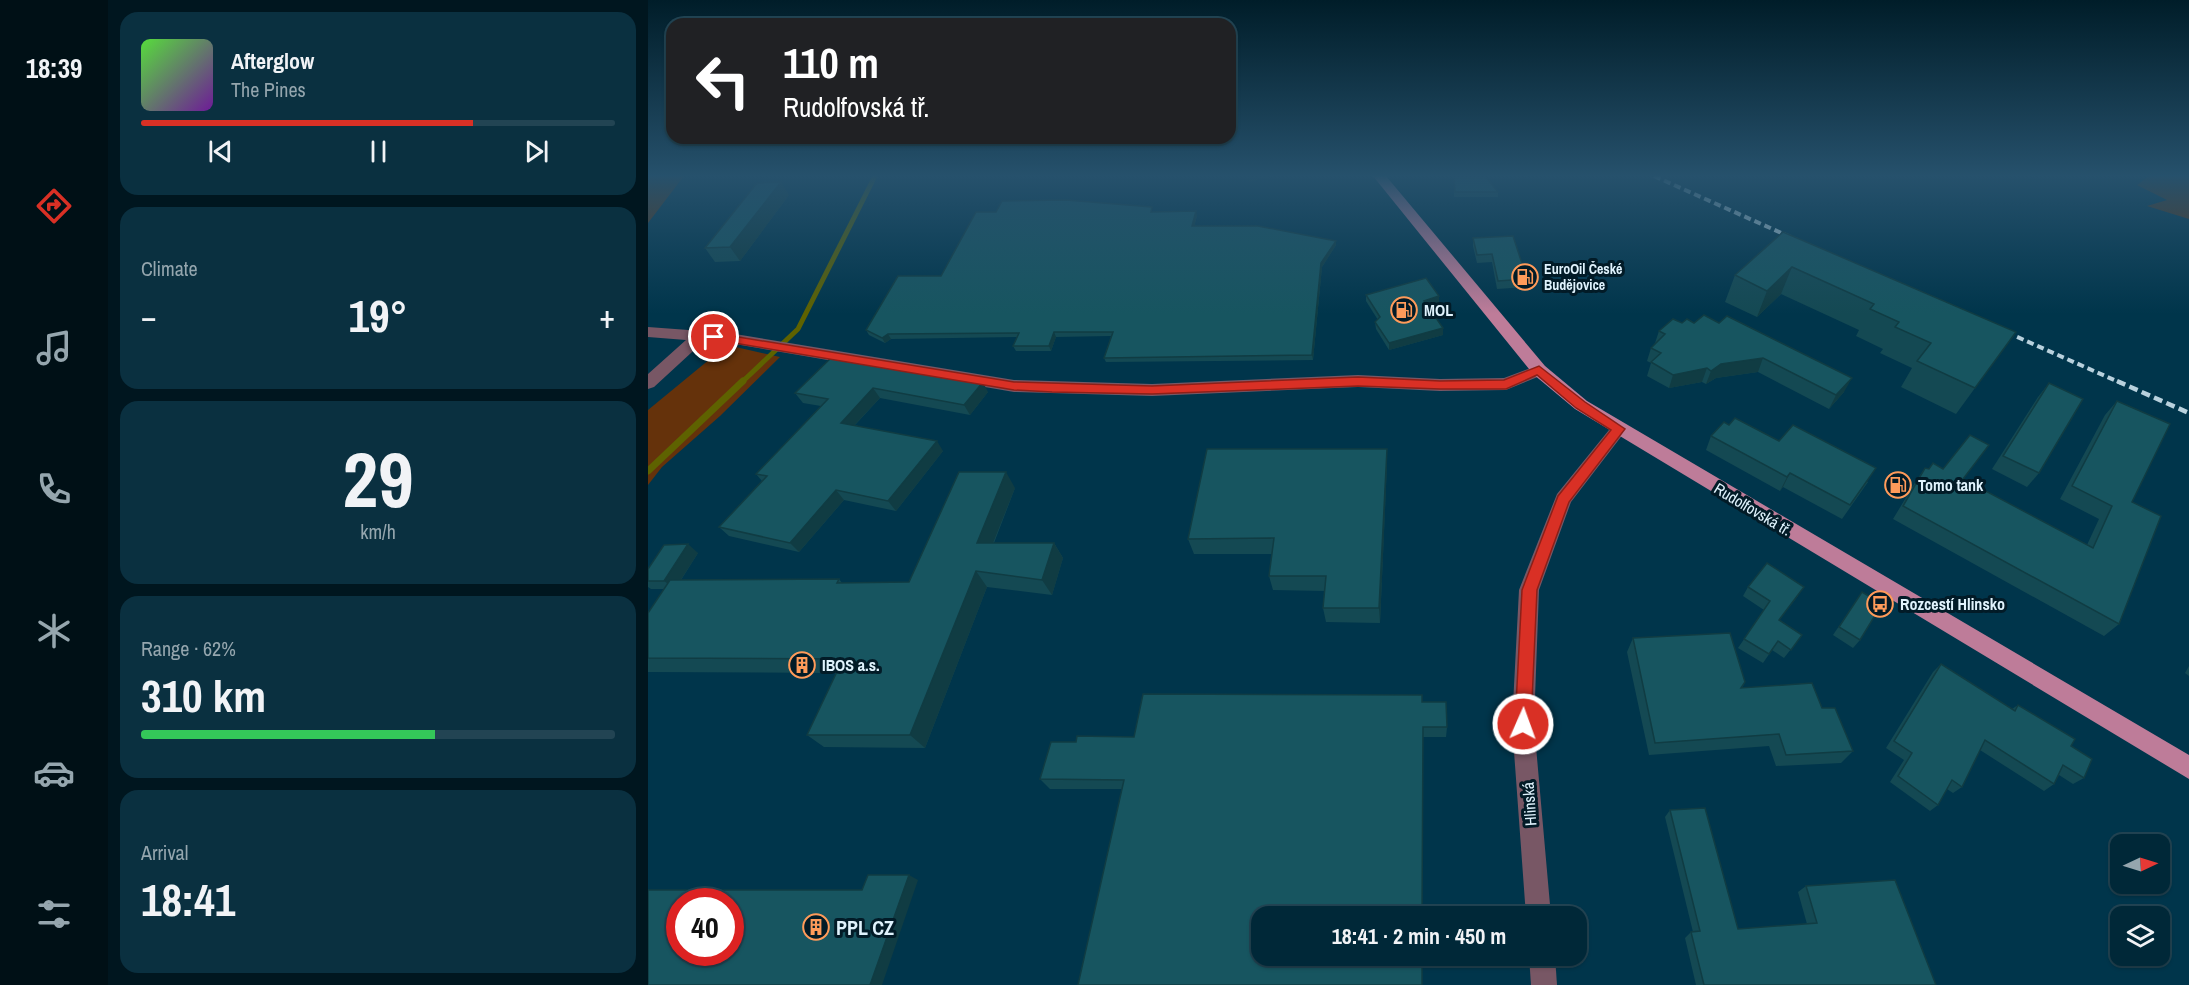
<!DOCTYPE html>
<meta charset="utf-8">
<style>
:root{--surface:#002838;--page:#0a3040;--text:#f1f3f6;--muted:#95a6ae;--line:#224453;--accent:#d93025}
body{margin:0;font-family:"Archivo Narrow",sans-serif;background:var(--page);color:var(--text);height:100vh;display:flex;flex-direction:column;font-size:22px;white-space:nowrap}
*{box-sizing:border-box;margin:0}
p{font-size:20px;color:var(--muted)}
.icon{flex:none;width:33px;height:33px;fill:none;stroke:currentColor;stroke-width:2;stroke-linecap:round;stroke-linejoin:round}
.map{position:relative;flex:1;overflow:hidden}
.drawer{display:flex;flex-direction:column;gap:12px;padding:12px;background:#00161f;width:540px}
.drawer>*{flex:none}
.banner{position:absolute;left:18px;top:18px;width:570px;height:126px;border-radius:18px;box-shadow:0 2px 4px #0004,0 0 0 2px var(--line);background:#202124;color:#fff;overflow:hidden}
.needle{width:39px;rotate:86deg}
.controls{position:absolute;left:1462px;top:834px;display:grid;gap:12px}
.controls a{display:grid;place-items:center;width:60px;height:60px;border-radius:12px;background:var(--surface);box-shadow:0 2px 4px #0004,0 0 0 2px var(--line);font-size:30px}
.speed{position:absolute;left:18px;top:888px;display:flex;gap:12px;font-size:30px;font-weight:700;text-align:center}
.speed>*{display:grid;place-content:center;width:78px;height:78px;border-radius:50%;background:var(--surface);box-shadow:0 2px 4px #0004,0 0 0 2px var(--line);line-height:1}
.speed .limit{border:9px solid #d22;background:#fff;color:#111}
.pin{position:absolute;display:grid;place-items:center;width:51px;height:51px;color:#fff;margin:-26px;border:3px solid #fff;border-radius:50%;box-shadow:0 2px 6px #0007}
.me{position:absolute;width:66px;margin:-33px;rotate:2deg;stroke-linejoin:round;filter:drop-shadow(0 0 4px #0008)}
.turn{display:flex;align-items:center;gap:21px;height:126px;padding:0 18px;font-size:27px}
.turn .icon{width:78px;height:78px;stroke-width:2.5}
.turn b{display:block;font-size:42px;line-height:51px}
.big{font-size:45px;font-weight:800;line-height:1.1}
.drawer .tile{flex:1;display:flex;flex-direction:column;justify-content:center;gap:9px;min-width:0;padding:0 21px;border-radius:18px;background:var(--page)}
.drawer .dial{align-items:center;gap:0}
.dial b{font-size:78px;line-height:1}
.song{display:flex;align-items:center;gap:18px}
.cover{width:72px;height:72px;border-radius:9px;background:linear-gradient(135deg,hsl(110 70% 55%),hsl(280 70% 35%))}
.played{height:6px;border-radius:3px;background:linear-gradient(90deg,var(--accent) 70%,var(--line) 70%)}
.keys{display:flex;justify-content:space-around;direction:ltr}
.heat{display:flex;justify-content:space-between;align-items:center;font-size:33px;direction:ltr}
.charge{height:9px;border-radius:4px;background:linear-gradient(90deg,#34c759 62%,var(--line) 0)}
.trip{position:absolute;left:603px;top:906px;width:336px;height:60px;border-radius:18px;background:var(--surface);box-shadow:0 2px 4px #0004,0 0 0 2px var(--line);font-weight:800;line-height:60px;text-align:center}
main{display:flex;flex:1;min-height:0}
.dock{display:flex;flex-direction:column;width:108px;justify-content:space-around;align-items:center;background:#001016;color:var(--muted)}
.dock .icon{width:42px;height:42px}
.dock .on{color:var(--accent)}
.dock b{font-size:27px;color:var(--text)}
.map>svg:first-child{display:block}
</style>
<main>
<nav class="dock">
<b>18:39</b>
<svg class="icon on" aria-label="directions" viewBox="0 0 24 24"><path d="M12 3l9 9-9 9-9-9zM9 14v-3h6M13 9l2 2-2 2"/></svg>
<svg class="icon" aria-label="music" viewBox="0 0 24 24"><path d="M9 18V5l10-2v13"/><circle cx="6" cy="18" r="3"/><circle cx="16" cy="16" r="3"/></svg>
<svg class="icon" aria-label="phone" viewBox="0 0 24 24"><path d="M5 4h4l2 5-3 2q2 4 5 5l2-3 5 2v4C11 20 4 13 5 4z"/></svg>
<svg class="icon" aria-label="climate" viewBox="0 0 24 24"><path d="M12 3v18M4 7l16 10M4 17L20 7"/></svg>
<svg class="icon" aria-label="car" viewBox="0 0 24 24"><path d="M5 17H2v-5l4-1 3-4h7l3 4 3 1v5h-3M9 17h6M6 11h13"/><circle cx="7" cy="17" r="2"/><circle cx="17" cy="17" r="2"/></svg>
<svg class="icon" aria-label="filters" viewBox="0 0 24 24"><path d="M4 7h16M4 17h16"/><circle cx="9" cy="7" r="2"/><circle cx="15" cy="17" r="2"/></svg>
</nav>
<section class="drawer">
<div class="tile">
<div class="song"><i class="cover"></i><div><b>Afterglow</b><p>The Pines</p></div></div>
<div class="played"></div>
<div class="keys"><svg class="icon" aria-label="previous" viewBox="0 0 24 24"><path d="M18 5L8 12l10 7zM5 5v14"/></svg><svg class="icon" aria-label="pause" viewBox="0 0 24 24"><path d="M8 5v14M16 5v14"/></svg><svg class="icon" aria-label="next" viewBox="0 0 24 24"><path d="M6 5l10 7-10 7zM19 5v14"/></svg></div>
</div>
<div class="tile"><p>Climate</p>
<div class="heat"><a>−</a><b class="big">19°</b><a>+</a></div>
</div>
<div class="tile dial"><b>29</b><p>km/h</p></div>
<div class="tile"><p>Range · 62%</p><b class="big">310 km</b><div class="charge"></div></div>
<div class="tile"><p>Arrival</p><b class="big">18:41</b></div>
</section>
<div class="map">
<svg width="1541" height="985" viewBox="0 0 1541 985">
<rect width="100%" height="100%" fill="#00354b"/>
<g fill="#65320b">
<polygon points="0,176 36,176 0,223"/>
<polygon points="1501,176 1541,176 1541,219 1499,206 1519,200 1489,185"/>
<polygon points="79,345 132,357 72,416 14,467 0,485 0,410"/>
</g>
<g fill="none" stroke-linecap="round" stroke-linejoin="round">
<polyline stroke="#5e6200" stroke-width="5" points="93,383 150,329 227,176"/>
<polyline stroke="#5e6200" stroke-width="7" points="0,471 95,381"/>
<g fill="#785765" fill-rule="evenodd">
<polygon points="0,327 81,333 366,380 504,384 710,375 792,379 856,378 891,365 897,366 899,370 897,374 858,390 792,391 710,387 504,396 366,392 81,343 56,341 6,387 0,389 0,374 38,340 0,337"/>
<polygon points="971,423 977,425 979,429 923,502 891,590 886,724 903,916 878,916 864,724 871,590 909,494 965,425"/>
<polygon points="881,956 907,956 909,985 883,985"/>
</g>
<polygon fill="#be7c99" fill-rule="evenodd" points="725,176 738,176 897,366 939,401 1541,755 1541,779 927,409 885,374"/>
<g stroke="#b8d1dd" stroke-width="4" stroke-dasharray="7 4" stroke-linecap="butt">
<polyline points="1006,176 1149,240"/>
<polyline points="1349,328 1473,383"/>
</g>
<polyline stroke="#b8d1dd" stroke-width="4.5" stroke-dasharray="9 4.5" stroke-linecap="butt" points="1469,381 1541,413"/>
</g>
<g fill="#144953">
<polygon points="806,176 850,192 850,197 806,197"/>
<polygon points="141,195 92,261 67,262 57,248"/>
<polygon points="506,212 549,216 546,226 688,241 688,245 674,267 665,360 458,362 456,358 463,336 408,337 403,351 368,351 365,346 369,337 243,339 237,343 221,335 218,330 293,276"/>
<polygon points="1135,232 1368,332 1308,414 1253,387 1264,368 1232,353 1235,349 1208,336 1211,330 1133,294 1109,317 1077,302 1087,275"/>
<polygon points="825,238 879,279 878,287 849,289 844,262 829,263 825,246"/>
<polygon points="718,295 791,303 780,307 795,328 795,335 741,350 728,329 727,322 730,320 718,301"/>
<polygon points="1034,323 1196,392 1181,409 1110,372 1068,378 1058,384 1054,382 1021,388 999,376 1003,363 999,361 1003,348 1007,343 1011,331"/>
<polygon points="186,355 340,392 322,415 232,398 207,425 295,451 248,511 196,500 151,552 81,536 71,527 114,481 108,474 173,406 155,403 147,393"/>
<polygon points="1401,383 1391,473 1379,487 1344,469 1390,397"/>
<polygon points="1469,401 1484,502 1471,624 1456,636 1245,519 1268,481 1277,468 1295,469 1439,545 1451,519 1412,499 1457,415"/>
<polygon points="1081,425 1131,441 1220,482 1194,519 1135,487 1132,491 1058,450 1063,436"/>
<polygon points="739,465 732,623 678,622 675,608 677,591 625,590 621,576 624,554 546,554 540,539"/>
<polygon points="367,488 346,543 406,543 415,558 404,595 339,587 277,748 176,747 159,735 189,673 0,672 0,613 16,589 3,589 0,587 0,569 50,553 33,580 191,579 194,583 261,582"/>
<polygon points="1100,587 1150,596 1131,620 1154,635 1136,658 1124,650 1115,663 1090,648 1116,610 1095,596"/>
<polygon points="1214,592 1212,640 1205,648 1185,635"/>
<polygon points="985,638 1097,682 1094,688 1174,708 1205,751 1193,763 1128,766 1121,746 1001,755 979,652"/>
<polygon points="1293,664 1364,709 1370,705 1423,746 1436,778 1425,784 1411,775 1406,784 1396,791 1332,750 1314,787 1305,793 1299,789 1290,805 1282,811 1242,782 1256,760 1238,748 1285,672"/>
<polygon points="1541,666 1541,676 1537,673"/>
<polygon points="774,702 799,727 798,737 774,737 474,789 402,789 392,779 428,742 486,737"/>
<polygon points="1022,810 1090,929 1159,924 1150,892 1158,886 1288,985 1048,985 1037,938 1043,932 1045,932 1017,817"/>
</g>
<g fill="#103c43">
<polygon points="600,176 627,176 601,182"/>
<polygon points="133,182 141,195 92,261 82,247"/>
<polygon points="548,211 549,216 545,231 544,226"/>
<polygon points="688,241 688,245 674,267 665,360 664,355 673,263"/>
<polygon points="1144,267 1133,294 1109,317 1119,291"/>
<polygon points="791,296 791,303 776,308 776,301"/>
<polygon points="795,328 795,335 741,350 741,343"/>
<polygon points="406,332 408,337 403,351 401,346"/>
<polygon points="240,334 243,339 237,343 234,338"/>
<polygon points="1115,358 1110,372 1068,378 1058,384 1063,371 1073,364"/>
<polygon points="1059,368 1054,382 1021,388 1025,375"/>
<polygon points="1204,378 1196,392 1181,409 1188,395"/>
<polygon points="335,382 340,392 322,415 316,405"/>
<polygon points="225,388 232,398 200,432 193,423"/>
<polygon points="289,441 295,451 248,511 240,501"/>
<polygon points="739,449 739,465 732,623 731,608"/>
<polygon points="358,472 367,488 339,558 329,543"/>
<polygon points="1142,473 1135,487 1132,491 1139,477"/>
<polygon points="188,490 196,500 151,552 142,543"/>
<polygon points="406,543 415,558 404,595 394,580"/>
<polygon points="40,544 50,553 27,589 16,581"/>
<polygon points="328,571 339,587 277,748 262,735"/>
<polygon points="261,875 270,880 234,985 222,985"/>
</g>
<g fill="#175560" stroke="#103c43" stroke-width="1.5" fill-rule="evenodd">
<polygon points="806,176 837,176 850,192 807,192"/>
<polygon points="133,182 82,247 57,248 109,183"/>
<polygon points="418,200 504,207 503,212 548,211 544,226 610,226 688,241 673,263 664,355 456,358 465,332 406,332 401,346 365,346 371,333 240,334 234,338 218,330 250,276 293,276 328,212 348,212 354,201"/>
<polygon points="1135,232 1368,332 1327,388 1269,361 1283,343 1247,327 1251,322 1222,309 1226,304 1144,267 1119,291 1087,275"/>
<polygon points="865,236 879,279 850,281 844,254 829,255 825,238"/>
<polygon points="778,278 791,296 776,301 795,328 741,343 727,322 732,317 718,295"/>
<polygon points="1056,315 1071,323 1079,316 1204,378 1188,395 1115,358 1073,364 1063,371 1059,368 1025,375 1003,362 1013,353 1003,348 1017,334 1011,331 1025,319 1034,323 1039,319 1046,323"/>
<polygon points="186,355 335,382 316,405 225,388 193,423 289,441 240,501 188,490 142,543 71,527 119,476 108,474 180,399 147,393"/>
<polygon points="1401,383 1435,399 1391,473 1355,456"/>
<polygon points="1469,401 1522,424 1484,502 1513,516 1471,624 1255,506 1277,468 1281,469 1285,463 1295,469 1322,435 1341,445 1315,479 1445,548 1464,506 1424,486"/>
<polygon points="1087,418 1131,441 1145,425 1228,468 1202,505 1142,473 1139,477 1063,436 1076,422 1081,425"/>
<polygon points="559,449 739,449 731,608 675,608 678,576 621,576 626,538 540,539"/>
<polygon points="311,472 358,472 329,543 406,543 394,580 328,571 262,735 159,735 195,659 0,658 0,613 22,580 191,579 189,583 261,582"/>
<polygon points="40,544 16,581 0,581 0,569 16,545"/>
<polygon points="1119,563 1156,587 1131,620 1154,635 1143,650 1130,641 1121,654 1096,639 1122,601 1100,587"/>
<polygon points="1214,592 1234,604 1212,640 1191,627"/>
<polygon points="1082,633 1097,682 1093,688 1164,683 1174,708 1187,708 1205,751 1138,755 1131,734 1007,743 985,638"/>
<polygon points="1293,664 1367,711 1370,705 1427,739 1423,746 1444,759 1436,778 1415,765 1406,784 1337,740 1314,787 1304,780 1290,805 1250,776 1264,753 1246,741"/>
<polygon points="495,694 774,695 774,702 798,702 799,727 775,727 774,916 614,916 614,956 774,956 774,985 430,985 476,780 392,779 403,742 428,742 429,736 486,737"/>
<polygon points="1057,808 1090,929 1169,923 1158,886 1247,880 1288,985 1056,985 1043,932 1052,931 1022,810"/>
<path d="M220,875H261L222,985H0V890H214ZM32,902H82V952H32Z"/>
</g>
<linearGradient id="sky" x2="0" y2="1"><stop stop-color="#001d29"/><stop offset="0.56" stop-color="#26516c"/><stop offset="1" stop-color="#26516c" stop-opacity="0"/></linearGradient>
<rect width="1541" height="314" fill="url(#sky)"/>
<polygon fill="#d93025" stroke="#8d1f18" stroke-width="1.5" points="66,333 366,382 504,386 710,377 792,381 856,380 891,366 937,402 977,429 921,502 889,590 883,724 881,730 875,732 869,730 867,724 874,590 910,496 963,430 928,408 889,375 858,389 792,389 710,386 504,394 404,392 366,390 62,339 62,334"/>
<defs>
<g id="fuel-ring" transform="scale(1.35)"><circle r="9.5" fill="#021b27" stroke="#ff9b5a" stroke-width="1.5"/><path d="M-5.5-6h7V0h2V4h1.3V-2.5L3-4.5l.8-.8L6-3V5H2.5V1h-1V6h-7ZM-4.2-4.7v3.2H.2V-4.7Z" fill="#ff9b5a"/></g>
<g id="bus-ring" transform="scale(1.35)"><circle r="9.5" fill="#021b27" stroke="#ff9b5a" stroke-width="1.5"/><path d="M-5-6H5V4H4V6H2V4H-2V6H-4V4H-5ZM-3.5-4V0h7V-4ZM-3.5 1.2v1.5H-2V1.2ZM2 1.2v1.5H3.5V1.2Z" fill="#ff9b5a"/></g>
<g id="building-ring" transform="scale(1.35)"><circle r="9.5" fill="#021b27" stroke="#ff9b5a" stroke-width="1.5"/><path d="M-4-6H4V6H1V3H-1V6H-4ZM-2.5-4.3h1.7v1.8h-1.7ZM.8-4.3h1.7v1.8H.8ZM-2.5-1h1.7V.8h-1.7ZM.8-1h1.7V.8H.8Z" fill="#ff9b5a"/></g>
</defs>
<g fill-rule="evenodd">
<use href="#fuel-ring" x="877" y="277"/>
<use href="#fuel-ring" x="756" y="310"/>
<use href="#fuel-ring" x="1250" y="485"/>
<use href="#bus-ring" x="1232" y="604"/>
<use href="#building-ring" x="154" y="665"/>
<use href="#building-ring" x="168" y="927"/>
</g>
<g text-anchor="middle" dominant-baseline="central" stroke-width="6" stroke-linejoin="round" paint-order="stroke">
<g font-size="14" font-weight="bold" fill="#e0f3fd" stroke="#021b27" text-anchor="start">
<text x="896" y="269">EuroOil České<tspan x="896" dy="16">Budějovice</tspan></text>
</g>
<g font-size="16" font-weight="bold" fill="#e0f3fd" stroke="#021b27" text-anchor="start">
<text x="776" y="310">MOL</text>
<text x="1270" y="485">Tomo tank</text>
<text x="1252" y="604">Rozcestí Hlinsko</text>
<text x="174" y="665">IBOS a.s.</text>
</g>
<g font-size="16" fill="#e0f3fd" stroke="#021b27">
<text transform="translate(1105 509) rotate(31)">Rudolfovská tř.</text>
<text transform="translate(881 804) rotate(-94)">Hlinská</text>
</g>
<g font-size="20" font-weight="bold" fill="#e0f3fd" stroke="#021b27" text-anchor="start">
<text x="188" y="927">PPL CZ</text>
</g>
</g>
</svg>
<div class="controls">
<a><svg class="needle" viewBox="-14 -14 28 28"><path d="M0-13l5 13h-10z" fill="#e53935"/><path d="M0 13l5-13h-10z" fill="#95a6ae"/></svg></a>
<a><svg class="icon" aria-label="layers" viewBox="0 0 24 24"><path d="M12 4l9 5-9 5-9-5zM3 14l9 5 9-5"/></svg></a>
</div>
<div class="speed"><div class="limit">40</div></div>
<div class="pin" style="left:66px;top:337px;background:#d93025"><svg class="icon" aria-label="arrive" viewBox="0 0 24 24"><path d="M6 21V4h12l-3 4 3 4H6"/></svg></div>
<svg class="me" style="left:875px;top:724px" viewBox="-20 -20 40 40"><circle r="17" fill="#d93025" stroke="#fff" stroke-width="3"/><path d="M0-11L8 9 0 5-8 9z" fill="#fff"/></svg>
<div class="trip">18:41 · 2 min · 450 m</div>
<div class="banner">
<div class="turn"><svg class="icon" aria-label="left" viewBox="0 0 24 24"><path d="M17 20v-9H6M10 6l-5 5 5 5"/></svg><div><b>110 m</b>Rudolfovská tř.</div></div>
</div>
</div>
</main>
